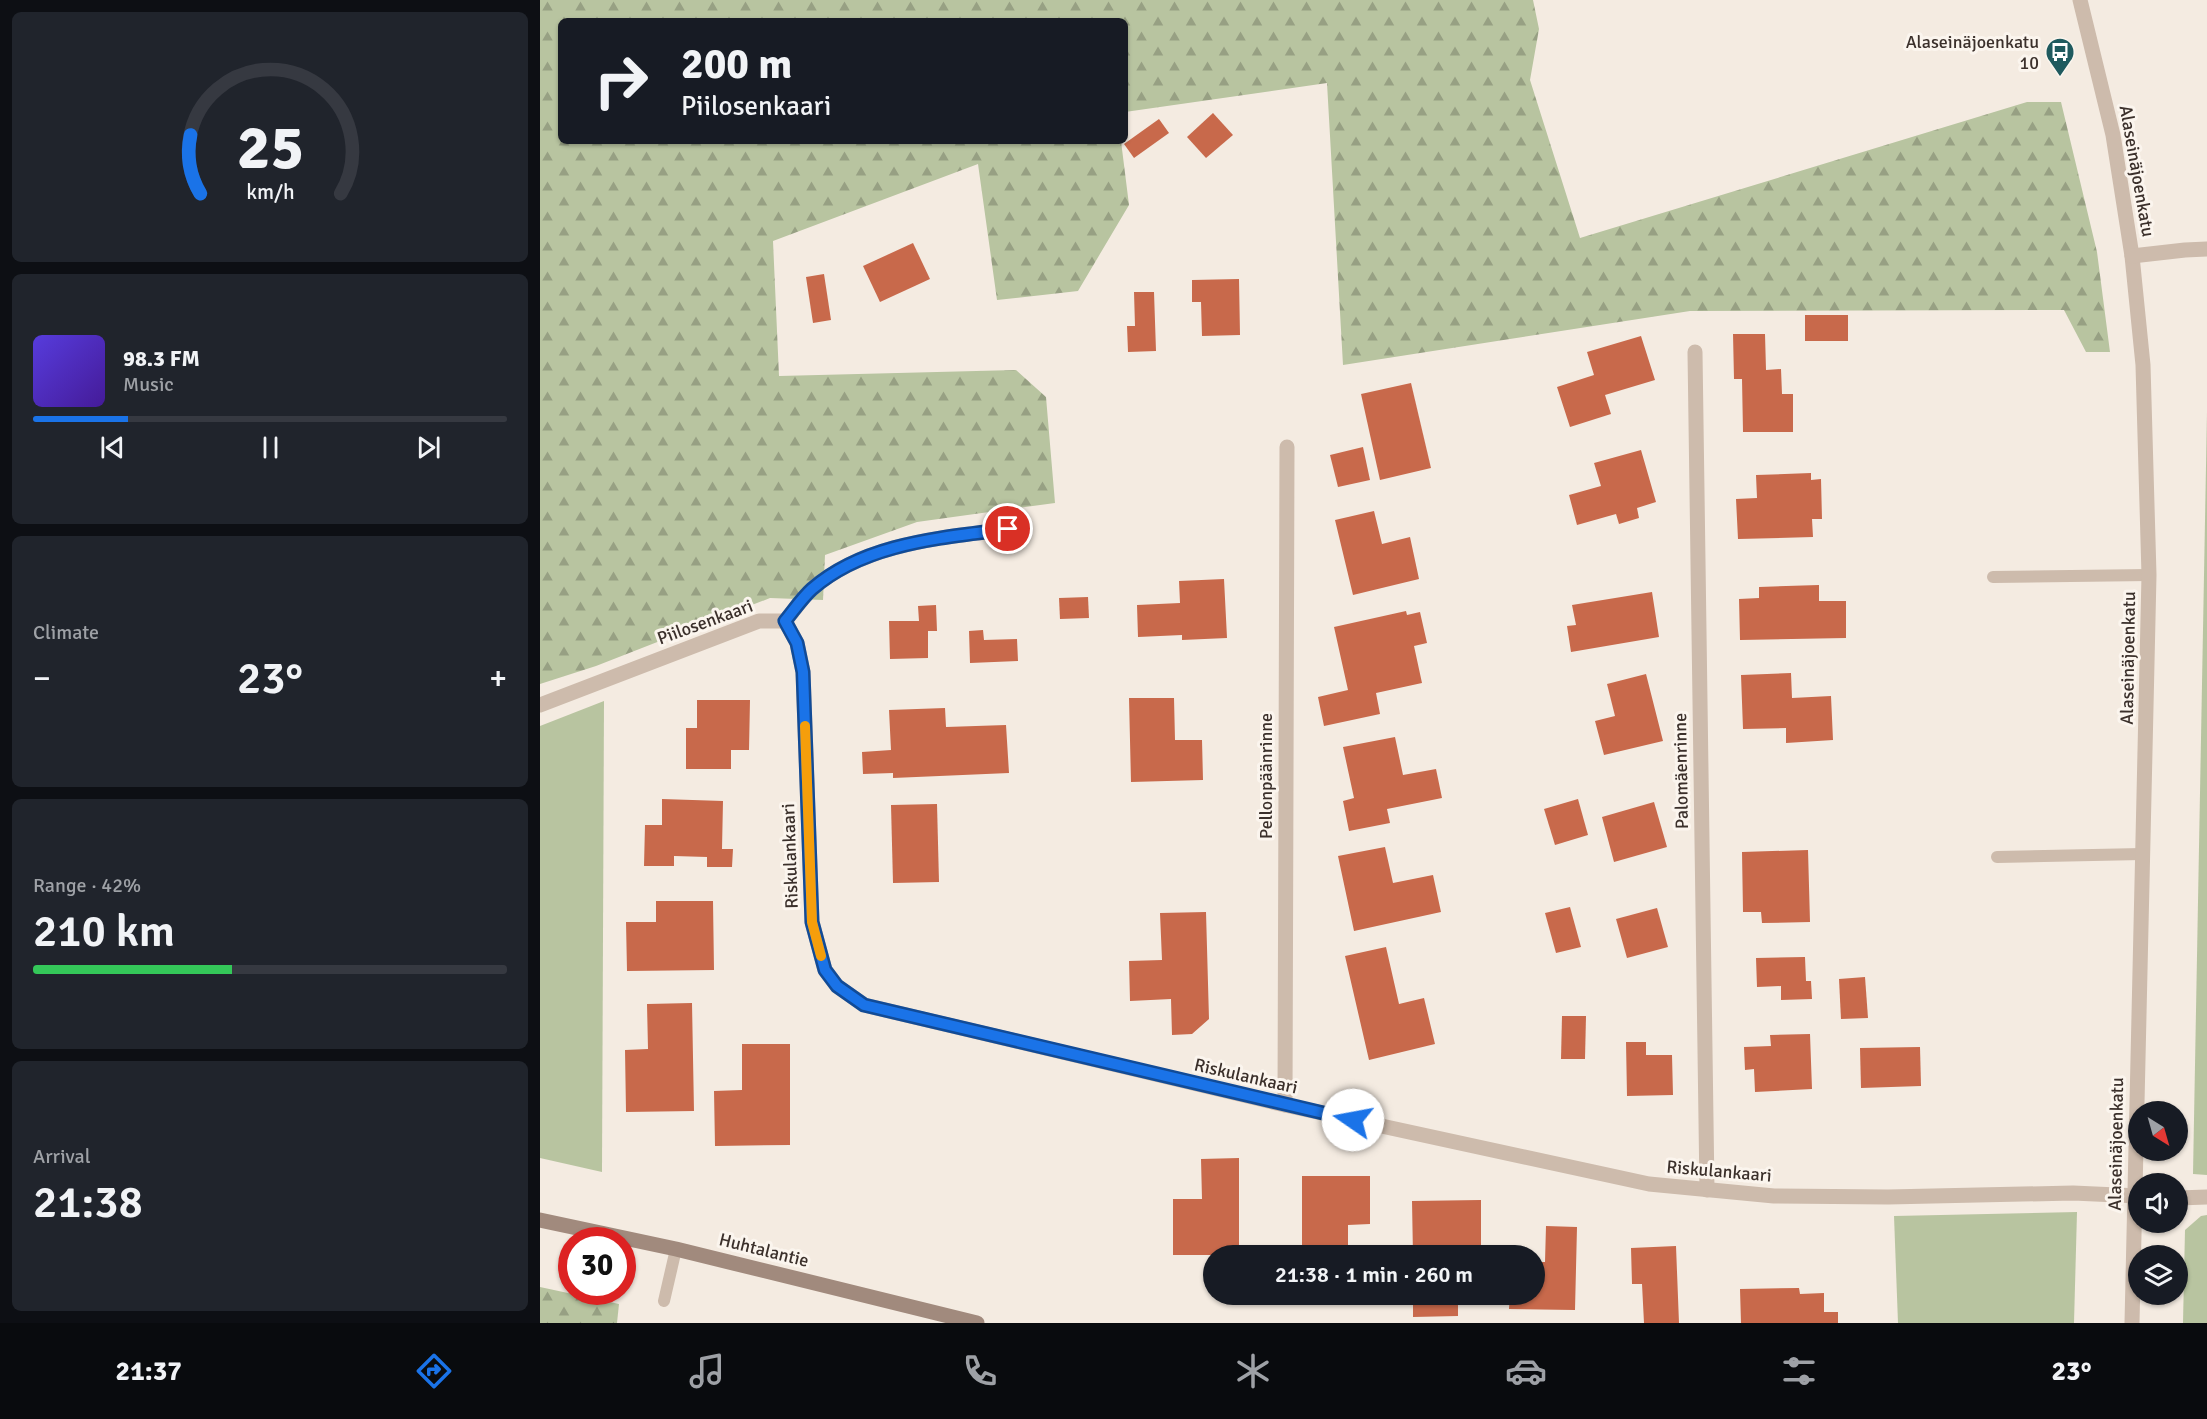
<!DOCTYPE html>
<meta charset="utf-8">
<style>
:root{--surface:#171b24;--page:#20242c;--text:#f1f3f6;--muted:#9ea1a6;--line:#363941;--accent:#1a73e8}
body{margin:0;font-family:Signika,sans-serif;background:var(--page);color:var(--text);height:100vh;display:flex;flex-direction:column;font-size:22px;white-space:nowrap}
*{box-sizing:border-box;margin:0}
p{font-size:20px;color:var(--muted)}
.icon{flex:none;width:33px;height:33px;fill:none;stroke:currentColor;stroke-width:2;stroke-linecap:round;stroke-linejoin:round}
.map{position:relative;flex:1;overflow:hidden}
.panel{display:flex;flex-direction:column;gap:12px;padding:12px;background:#0d0f14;width:540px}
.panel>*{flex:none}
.guide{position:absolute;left:18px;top:18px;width:570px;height:126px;border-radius:9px;box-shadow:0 2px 4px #0004;background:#171b24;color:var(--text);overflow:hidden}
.needle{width:39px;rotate:143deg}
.controls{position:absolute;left:1588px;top:1101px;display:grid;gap:12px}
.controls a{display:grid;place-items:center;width:60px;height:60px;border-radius:50%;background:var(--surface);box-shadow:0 2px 4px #0004;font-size:30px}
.speed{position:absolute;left:18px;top:1227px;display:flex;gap:12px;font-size:30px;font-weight:700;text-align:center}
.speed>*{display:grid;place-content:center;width:78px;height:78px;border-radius:50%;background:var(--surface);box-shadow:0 2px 4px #0004;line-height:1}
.speed .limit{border:9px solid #d22;background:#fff;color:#111}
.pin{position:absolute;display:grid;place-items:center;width:51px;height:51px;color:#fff;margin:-26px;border:3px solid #fff;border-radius:50%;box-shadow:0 2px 6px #0007}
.me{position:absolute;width:66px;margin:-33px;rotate:282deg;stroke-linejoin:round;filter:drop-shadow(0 0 4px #0008)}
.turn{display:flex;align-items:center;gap:21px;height:126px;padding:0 24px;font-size:27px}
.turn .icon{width:78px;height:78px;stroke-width:2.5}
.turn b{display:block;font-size:42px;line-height:51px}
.big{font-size:45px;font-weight:600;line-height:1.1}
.panel .tile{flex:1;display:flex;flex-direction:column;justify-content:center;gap:9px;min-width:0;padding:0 21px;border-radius:9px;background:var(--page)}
.panel .dial{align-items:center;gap:0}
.dial svg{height:156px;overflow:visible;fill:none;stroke:var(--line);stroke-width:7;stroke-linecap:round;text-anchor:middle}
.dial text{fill:var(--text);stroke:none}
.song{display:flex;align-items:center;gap:18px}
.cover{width:72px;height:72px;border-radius:9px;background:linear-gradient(135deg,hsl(250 70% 55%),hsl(260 70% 35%))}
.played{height:6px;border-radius:3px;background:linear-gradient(90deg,var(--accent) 20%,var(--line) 20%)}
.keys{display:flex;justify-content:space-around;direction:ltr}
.heat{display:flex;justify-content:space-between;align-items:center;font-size:33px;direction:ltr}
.charge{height:9px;border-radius:4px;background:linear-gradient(90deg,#34c759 42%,var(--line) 0)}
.trip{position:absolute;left:663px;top:1245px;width:342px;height:60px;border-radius:30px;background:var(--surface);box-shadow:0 2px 4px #0004;font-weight:600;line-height:60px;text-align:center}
.dock{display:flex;height:96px;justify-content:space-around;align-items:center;background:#090b0e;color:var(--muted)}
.dock .icon{width:42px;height:42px}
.dock .on{color:var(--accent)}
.dock b{font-size:27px;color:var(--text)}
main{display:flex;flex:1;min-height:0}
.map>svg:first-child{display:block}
</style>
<main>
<section class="panel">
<div class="tile dial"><svg viewBox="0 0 100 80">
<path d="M14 69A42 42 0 1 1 86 69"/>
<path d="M14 69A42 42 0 0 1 9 39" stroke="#1a73e8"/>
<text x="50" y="56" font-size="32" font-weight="700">25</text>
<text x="50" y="72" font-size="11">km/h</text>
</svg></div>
<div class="tile">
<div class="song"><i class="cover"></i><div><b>98.3 FM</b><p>Music</p></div></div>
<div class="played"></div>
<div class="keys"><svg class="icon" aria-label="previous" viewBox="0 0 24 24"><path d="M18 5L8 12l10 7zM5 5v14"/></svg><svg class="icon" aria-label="pause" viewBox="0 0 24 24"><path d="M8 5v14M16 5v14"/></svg><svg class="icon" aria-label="next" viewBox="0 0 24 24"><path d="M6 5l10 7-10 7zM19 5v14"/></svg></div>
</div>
<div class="tile"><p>Climate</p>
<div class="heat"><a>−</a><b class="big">23°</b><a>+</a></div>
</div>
<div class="tile"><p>Range · 42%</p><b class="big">210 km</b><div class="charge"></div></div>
<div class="tile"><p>Arrival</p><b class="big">21:38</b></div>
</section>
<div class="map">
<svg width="1667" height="1323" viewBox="0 0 1667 1323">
<defs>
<pattern id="forest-firs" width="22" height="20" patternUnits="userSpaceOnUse" patternTransform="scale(1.5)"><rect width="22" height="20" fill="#b8c4a0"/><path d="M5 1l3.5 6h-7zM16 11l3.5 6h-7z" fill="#97a083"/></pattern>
</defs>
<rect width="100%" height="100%" fill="#f4ebe1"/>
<g fill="#b8c4a0">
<polygon points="1667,412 1667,1175 1653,1174"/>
<polygon points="64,701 62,1172 0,1158 0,726"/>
<polygon points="1537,1212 1534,1323 1358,1323 1354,1216"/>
<polygon points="1667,1215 1667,1323 1643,1323 1645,1230 1661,1216"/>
</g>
<g fill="url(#forest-firs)">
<polygon points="0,0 993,0 999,29 990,80 1040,238 1487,102 1521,102 1557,252 1570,352 1546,352 1524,310 1150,311 803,365 787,83 585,112 585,21 21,21 21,141 581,141 589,205 538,291 457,300 438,164 233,241 239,376 476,370 506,397 515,503 377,522 285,555 283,600 230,598 56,666 0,684"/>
<polygon points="0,1287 79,1304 77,1323 0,1323"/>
</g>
<g fill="#c8694b">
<polygon points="673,113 693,135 666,158 647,137"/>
<polygon points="619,119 629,133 594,158 584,144"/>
<polygon points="373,243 390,279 340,302 323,266"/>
<polygon points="284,274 291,320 273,323 266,277"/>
<polygon points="699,279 700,335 662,336 661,302 652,302 652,280"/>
<polygon points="594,292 614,292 616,351 588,352 587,326 595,326"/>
<rect x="1265" y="315" width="43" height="26"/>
<polygon points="1193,334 1225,334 1226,370 1241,369 1242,394 1253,394 1253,432 1203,432 1202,379 1194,379"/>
<polygon points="1101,336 1115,380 1065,395 1071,414 1030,427 1017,387 1054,375 1047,352"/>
<polygon points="871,383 891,468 840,480 821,394"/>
<polygon points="823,447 830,480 798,487 790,455"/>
<polygon points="1101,450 1116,502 1097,508 1099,518 1079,524 1076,514 1037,525 1029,495 1061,486 1054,463"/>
<polygon points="1271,473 1271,480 1281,479 1282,519 1272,519 1273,537 1198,539 1196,499 1217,498 1216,475"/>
<polygon points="834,511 842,544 870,537 879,579 813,595 795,520"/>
<polygon points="684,579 687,638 642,640 642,635 598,637 597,605 640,603 639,581"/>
<polygon points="1279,585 1279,601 1306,601 1306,638 1200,640 1199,599 1219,598 1219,587"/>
<polygon points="1112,592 1119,637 1031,652 1027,626 1036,625 1032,605"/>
<polygon points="548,597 549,618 520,619 519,598"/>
<polygon points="396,605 397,631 388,631 388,658 350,659 349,621 379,621 378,606"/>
<polygon points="866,611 867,615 880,612 887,643 874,646 882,683 836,693 840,714 784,726 778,697 808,690 794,627"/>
<polygon points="443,630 444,640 477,639 478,661 430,663 429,631"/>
<polygon points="1251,673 1252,698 1291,696 1293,740 1246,743 1246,728 1203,729 1201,675"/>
<polygon points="1106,674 1123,741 1064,755 1055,721 1075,716 1067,684"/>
<polygon points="589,698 634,698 635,740 662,740 663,780 591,782"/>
<polygon points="157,700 210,700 209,750 191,750 191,769 146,769 146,728 157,728"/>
<polygon points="405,708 406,727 466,725 469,773 353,778 353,773 323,774 322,752 351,750 349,710"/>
<polygon points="855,737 863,775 896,769 902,798 847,809 850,823 809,831 803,801 814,798 803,747"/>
<polygon points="122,799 183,801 182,849 193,849 192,867 167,867 167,857 134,856 134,866 104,866 105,825 122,825"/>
<polygon points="1038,799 1048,835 1015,845 1004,809"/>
<polygon points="1114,802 1127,847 1074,862 1062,817"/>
<polygon points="397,804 399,882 353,883 351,805"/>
<polygon points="845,847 853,883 893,875 901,912 814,931 798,856"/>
<polygon points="1268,850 1270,922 1222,923 1221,912 1203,912 1202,852"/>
<polygon points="116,901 173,901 174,970 87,971 86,922 116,922"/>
<polygon points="1030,907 1041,947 1016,953 1005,913"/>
<polygon points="1117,908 1128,947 1087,958 1076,919"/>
<polygon points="666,912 669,1019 652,1034 632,1035 631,999 590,1001 589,961 622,960 620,913"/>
<polygon points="846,947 859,1004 884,998 895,1044 829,1060 805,956"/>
<polygon points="1265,957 1266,981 1271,981 1272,999 1241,1000 1241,986 1217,987 1216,958"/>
<polygon points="1325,977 1328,1018 1301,1019 1299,979"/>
<polygon points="152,1003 154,1111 86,1112 85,1050 108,1049 107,1004"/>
<polygon points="1022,1016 1046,1016 1045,1059 1021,1059"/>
<polygon points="1270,1034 1272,1089 1215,1092 1214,1069 1205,1070 1204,1047 1231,1046 1230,1035"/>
<polygon points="1086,1042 1106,1042 1106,1055 1132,1055 1133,1095 1087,1096"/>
<polygon points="202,1044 250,1044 250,1145 175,1146 174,1091 202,1090"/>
<polygon points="1380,1047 1381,1086 1321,1088 1320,1048"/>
<polygon points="699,1158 699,1255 633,1255 633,1199 662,1199 661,1159"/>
<polygon points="762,1176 830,1176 830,1224 808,1225 808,1256 762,1256"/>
<polygon points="941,1200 941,1249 918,1249 918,1256 873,1256 872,1201"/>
<polygon points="1006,1226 1037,1227 1035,1310 969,1309 970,1294 994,1294 994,1262 1005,1262"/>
<polygon points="1136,1246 1139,1323 1104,1323 1102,1284 1092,1284 1091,1248"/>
<polygon points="1259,1288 1260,1294 1284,1293 1284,1312 1298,1312 1298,1323 1201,1323 1200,1289"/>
<polygon points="873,1294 918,1294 918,1316 873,1317"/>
</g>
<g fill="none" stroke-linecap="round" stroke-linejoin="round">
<g stroke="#cdbbac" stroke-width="12">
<polyline points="1453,577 1609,575"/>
<polyline points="1457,857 1602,854"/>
<polyline points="124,1301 136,1249"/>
</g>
<g stroke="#cdbbac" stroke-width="15">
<polyline points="1155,352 1167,1190"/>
<polyline points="245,621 257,643 263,672 272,922 285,970 297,986 324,1005 745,1105 1109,1184 1234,1196 1348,1197 1533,1193 1599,1196"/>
<path d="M0,705L219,621H245C254,611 262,598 272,589C325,543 401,538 468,529"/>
<polyline points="745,1105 747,447"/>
<polyline points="1638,1198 1667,1197"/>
</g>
<g stroke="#cdbbac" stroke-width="15">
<polyline points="1540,0 1573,135 1592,256 1603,365 1609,575 1592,1323"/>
<polyline points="1592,256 1645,250 1667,249"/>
</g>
<polyline stroke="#a18a7d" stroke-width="15" points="0,1220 136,1249 437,1323"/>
</g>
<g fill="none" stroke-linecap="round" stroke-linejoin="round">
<g stroke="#114b97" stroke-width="15">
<path id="route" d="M468,529C401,538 325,543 272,589C262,598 254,610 245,621L257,643L263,672L272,922L285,970L297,986L324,1005L813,1120"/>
</g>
<use href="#route" stroke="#1a73e8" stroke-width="10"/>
<polyline stroke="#f59e0b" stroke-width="10" points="265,726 272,922 281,956"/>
</g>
<defs>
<g id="bus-pin" transform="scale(1.5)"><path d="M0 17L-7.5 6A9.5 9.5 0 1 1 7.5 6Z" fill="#1f5a5e" stroke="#fbf5ee"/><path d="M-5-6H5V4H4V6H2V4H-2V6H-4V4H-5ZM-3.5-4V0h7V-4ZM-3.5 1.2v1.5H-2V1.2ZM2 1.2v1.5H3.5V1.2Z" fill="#fff"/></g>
</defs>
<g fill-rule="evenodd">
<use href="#bus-pin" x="1520" y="52"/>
</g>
<g text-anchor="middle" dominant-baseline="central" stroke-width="6" stroke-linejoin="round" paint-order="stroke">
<g font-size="18" fill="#3b302b" stroke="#fbf5ee" text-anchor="end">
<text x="1499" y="42">Alaseinäjoenkatu<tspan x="1499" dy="21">10</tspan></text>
</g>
<g font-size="18" fill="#3b302b" stroke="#fbf5ee">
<text transform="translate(1597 171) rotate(80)">Alaseinäjoenkatu</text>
<text transform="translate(165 622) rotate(-20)">Piilosenkaari</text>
<text transform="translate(1588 658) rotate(-89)">Alaseinäjoenkatu</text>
<text transform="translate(1141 771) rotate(-91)">Palomäenrinne</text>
<text transform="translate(726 776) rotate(-90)">Pellonpäänrinne</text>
<text transform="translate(250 856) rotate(-92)">Riskulankaari</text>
<text transform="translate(706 1076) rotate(13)">Riskulankaari</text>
<text transform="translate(1576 1144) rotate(-89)">Alaseinäjoenkatu</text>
<text transform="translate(1179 1171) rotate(5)">Riskulankaari</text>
<text transform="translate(224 1250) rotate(14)">Huhtalantie</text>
</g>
</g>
</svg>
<div class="controls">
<a><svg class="needle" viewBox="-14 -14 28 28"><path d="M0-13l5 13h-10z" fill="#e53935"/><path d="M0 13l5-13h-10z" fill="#9ea1a6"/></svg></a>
<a><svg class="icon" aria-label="sound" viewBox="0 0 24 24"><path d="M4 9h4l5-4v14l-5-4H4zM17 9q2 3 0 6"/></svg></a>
<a><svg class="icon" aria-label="layers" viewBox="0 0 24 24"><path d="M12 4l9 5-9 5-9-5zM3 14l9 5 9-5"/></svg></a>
</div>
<div class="speed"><div class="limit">30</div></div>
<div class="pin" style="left:468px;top:529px;background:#d93025"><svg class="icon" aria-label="arrive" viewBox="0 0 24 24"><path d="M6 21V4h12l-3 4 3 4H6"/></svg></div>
<svg class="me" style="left:813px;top:1120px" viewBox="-20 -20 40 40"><circle r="19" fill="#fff"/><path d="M0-13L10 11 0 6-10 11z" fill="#1a73e8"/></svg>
<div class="trip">21:38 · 1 min · 260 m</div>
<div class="guide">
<div class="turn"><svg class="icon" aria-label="right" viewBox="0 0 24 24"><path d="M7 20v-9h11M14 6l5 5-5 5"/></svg><div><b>200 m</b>Piilosenkaari</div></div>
</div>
</div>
</main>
<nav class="dock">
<b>21:37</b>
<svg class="icon on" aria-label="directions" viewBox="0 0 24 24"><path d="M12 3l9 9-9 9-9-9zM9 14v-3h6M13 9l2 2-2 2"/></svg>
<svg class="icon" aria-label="music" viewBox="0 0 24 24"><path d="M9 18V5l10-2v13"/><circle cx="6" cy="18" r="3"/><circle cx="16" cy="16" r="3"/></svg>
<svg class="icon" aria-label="phone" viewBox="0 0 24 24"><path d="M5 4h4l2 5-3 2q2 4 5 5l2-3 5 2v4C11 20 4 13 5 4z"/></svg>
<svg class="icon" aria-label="climate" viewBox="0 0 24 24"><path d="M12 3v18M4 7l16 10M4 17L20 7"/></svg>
<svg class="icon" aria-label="car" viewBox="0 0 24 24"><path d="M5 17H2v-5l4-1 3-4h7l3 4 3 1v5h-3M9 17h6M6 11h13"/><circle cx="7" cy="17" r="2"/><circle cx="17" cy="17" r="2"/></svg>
<svg class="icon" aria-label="filters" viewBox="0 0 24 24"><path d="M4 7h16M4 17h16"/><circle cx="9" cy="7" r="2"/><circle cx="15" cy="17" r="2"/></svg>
<b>23°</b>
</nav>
